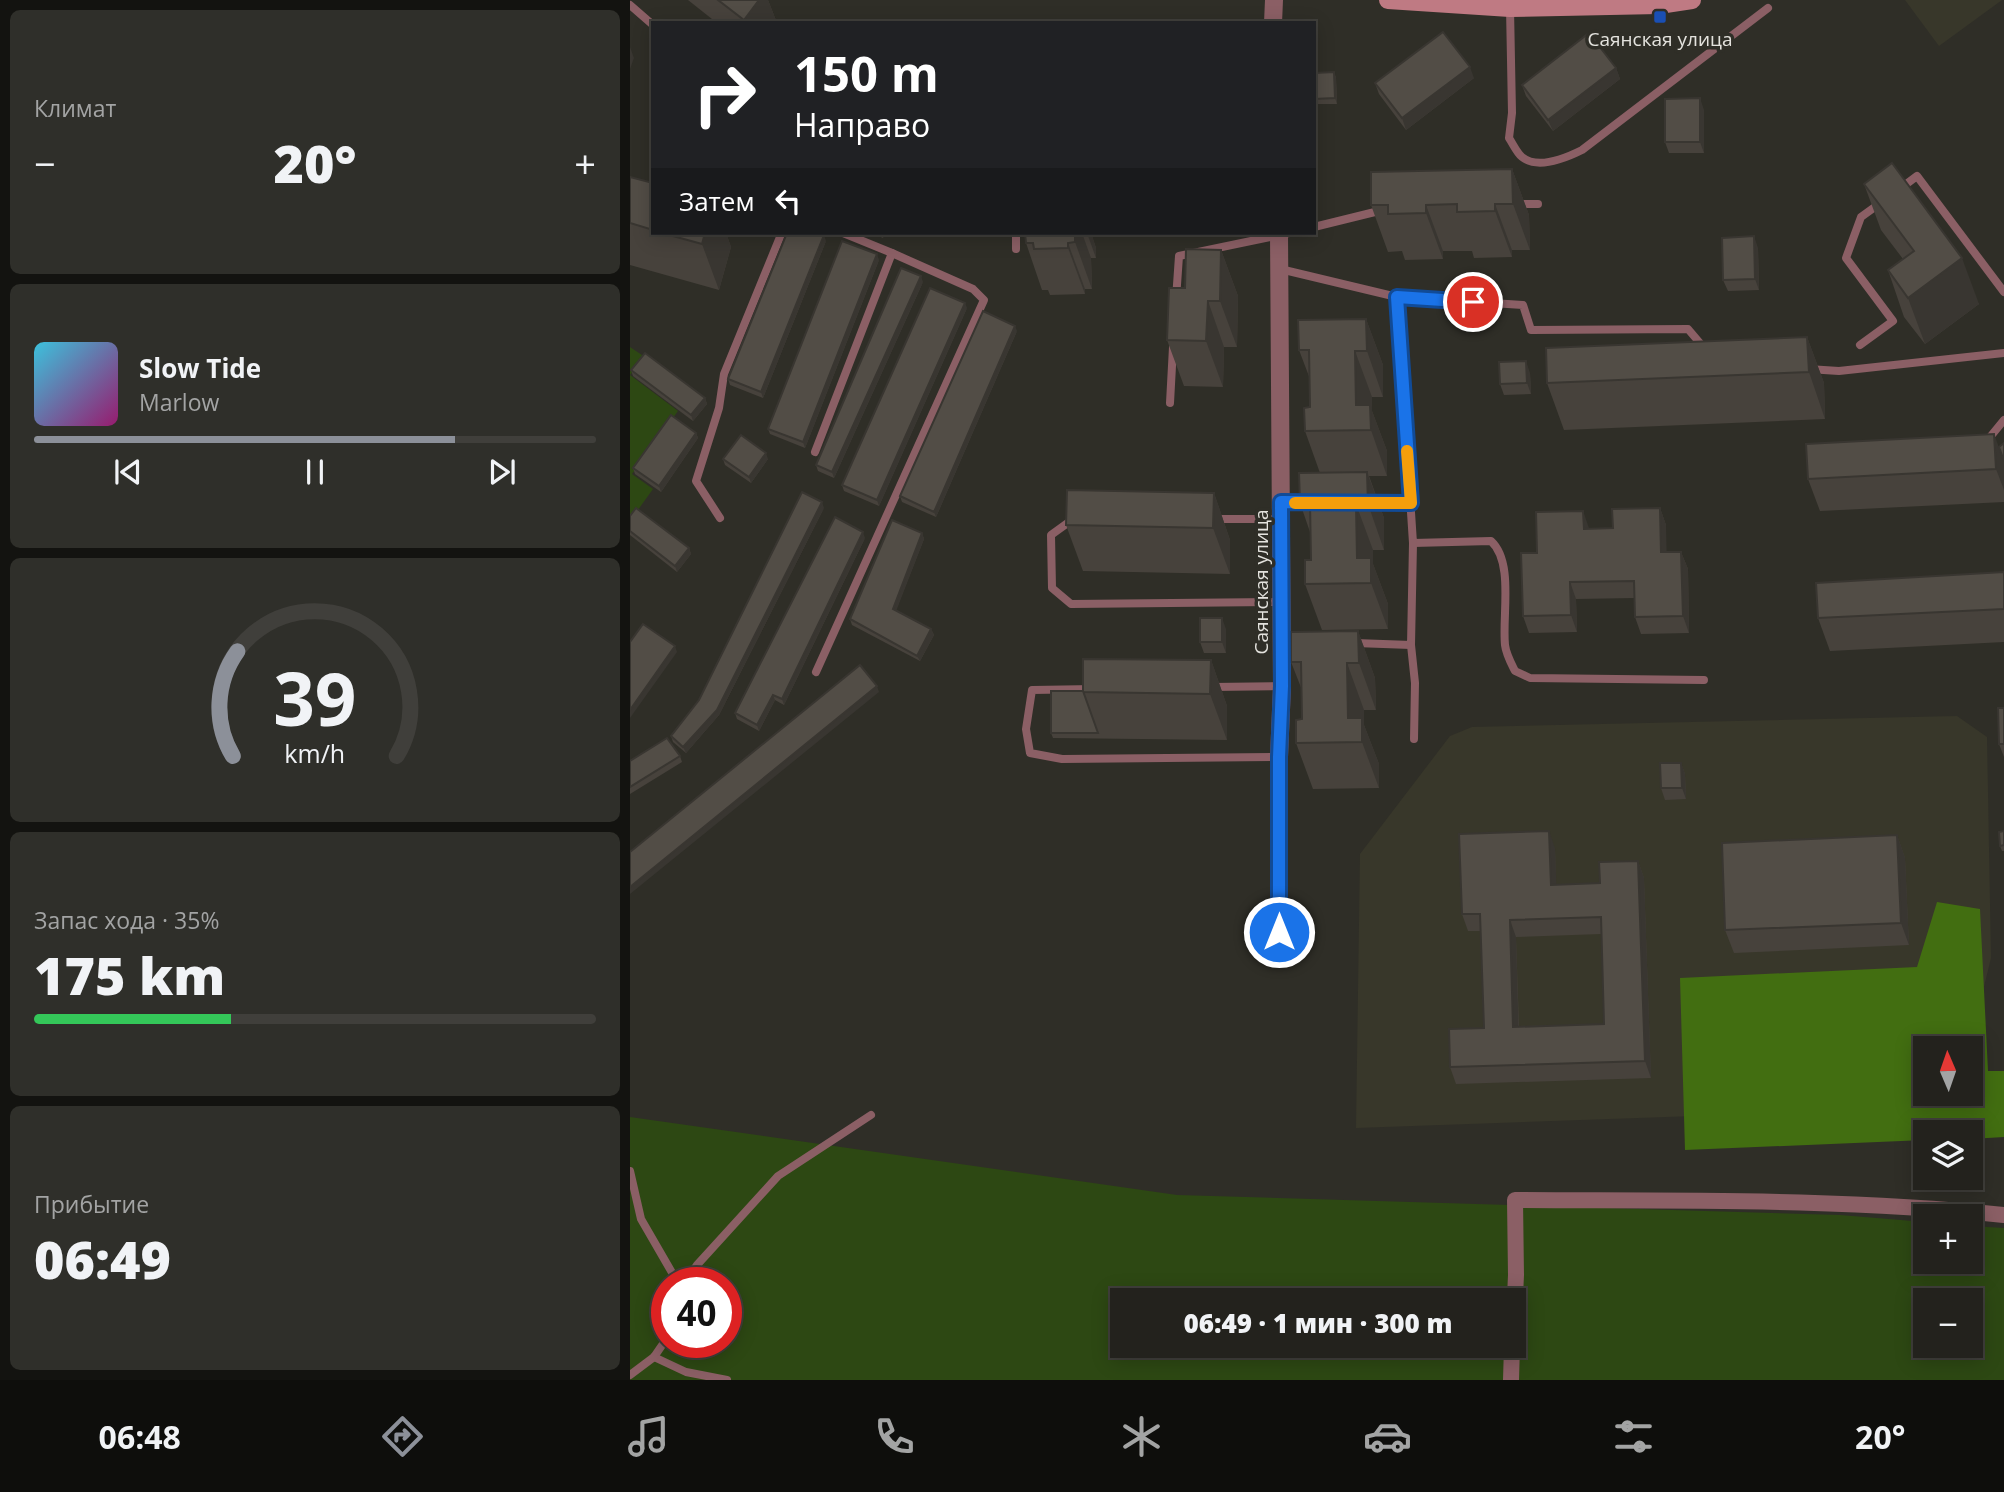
<!DOCTYPE html>
<html lang="ru">
<meta charset="utf-8">
<style>
:root{--surface:#23221d;--page:#2f2f2a;--text:#f1f3f6;--muted:#a3a4a4;--line:#403f3b;--accent:#8c9099}
body{margin:0;font-family:"Open Sans",sans-serif;background:var(--page);color:var(--text);height:100vh;display:flex;flex-direction:column;font-size:26px;white-space:nowrap}
*{box-sizing:border-box;margin:0}
p{font-size:23px;color:var(--muted)}
.icon{flex:none;width:38px;height:38px;fill:none;stroke:currentColor;stroke-width:2;stroke-linecap:round;stroke-linejoin:round}
.map{position:relative;flex:1;overflow:hidden}
.drawer{display:flex;flex-direction:column;gap:10px;padding:10px;background:#131310;width:630px}
.drawer>*{flex:none}
.hud{position:absolute;left:21px;top:21px;width:665px;height:214px;border-radius:0px;box-shadow:0 4px 18px #0003,0 0 0 2px var(--line);background:#202124;color:#fff;overflow:hidden}
.needle{width:46px;rotate:358deg}
.buttons{position:absolute;left:1283px;top:1036px;display:grid;gap:14px}
.buttons a{display:grid;place-items:center;width:70px;height:70px;border-radius:0px;background:var(--surface);box-shadow:0 4px 18px #0003,0 0 0 2px var(--line);font-size:35px}
.speed{position:absolute;left:21px;top:1267px;display:flex;gap:14px;font-size:35px;font-weight:700;text-align:center}
.speed>*{display:grid;place-content:center;width:91px;height:91px;border-radius:50%;background:var(--surface);box-shadow:0 4px 18px #0003,0 0 0 2px var(--line);line-height:1}
.speed .limit{border:10px solid #d22;background:#fff;color:#111}
.pin{position:absolute;display:grid;place-items:center;width:60px;height:60px;color:#fff;margin:-30px;border:4px solid #fff;border-radius:50%;box-shadow:0 2px 7px #0007}
.me{position:absolute;width:77px;margin:-38px;rotate:0deg;stroke-linejoin:round;filter:drop-shadow(0 0 5px #0008)}
.turn{display:flex;align-items:center;gap:24px;height:147px;padding:0 28px;font-size:32px}
.turn .icon{width:91px;height:91px;stroke-width:2.5}
.turn b{display:block;font-size:49px;line-height:60px}
.then{display:flex;align-items:center;height:66px;padding:0 28px;background:#0003;gap:14px;font-size:26px}
.big{font-size:52px;font-weight:800;line-height:1.1}
.drawer .tile{flex:1;display:flex;flex-direction:column;justify-content:center;gap:10px;min-width:0;padding:0 24px;border-radius:10px;background:var(--page)}
.drawer .dial{align-items:center;gap:0}
.dial svg{height:182px;overflow:visible;fill:none;stroke:var(--line);stroke-width:7;stroke-linecap:round;text-anchor:middle}
.dial text{fill:var(--text);stroke:none}
.song{display:flex;align-items:center;gap:21px}
.cover{width:84px;height:84px;border-radius:10px;background:linear-gradient(135deg,hsl(190 70% 55%),hsl(320 70% 35%))}
.played{height:7px;border-radius:4px;background:linear-gradient(90deg,var(--accent) 75%,var(--line) 75%)}
.keys{display:flex;justify-content:space-around;direction:ltr}
.heat{display:flex;justify-content:space-between;align-items:center;font-size:38px;direction:ltr}
.charge{height:10px;border-radius:5px;background:linear-gradient(90deg,#34c759 35%,var(--line) 0)}
.trip{position:absolute;left:480px;top:1288px;width:416px;height:70px;border-radius:0px;background:var(--surface);box-shadow:0 4px 18px #0003,0 0 0 2px var(--line);font-weight:800;line-height:70px;text-align:center}
.dock{display:flex;height:112px;justify-content:space-around;align-items:center;background:#0e0e0c;color:var(--muted)}
.dock .icon{width:49px;height:49px}
.dock .selected{color:var(--accent)}
.dock b{font-size:32px;color:var(--text)}
main{display:flex;flex:1;min-height:0}
.map>svg:first-child{display:block}
</style>
<main>
<section class="drawer">
<div class="tile"><p>Климат</p>
<div class="heat"><a>−</a><b class="big">20°</b><a>+</a></div>
</div>
<div class="tile">
<div class="song"><i class="cover"></i><div><b>Slow Tide</b><p>Marlow</p></div></div>
<div class="played"></div>
<div class="keys"><svg class="icon" aria-label="previous" viewBox="0 0 24 24"><path d="M18 5L8 12l10 7zM5 5v14"/></svg><svg class="icon" aria-label="pause" viewBox="0 0 24 24"><path d="M8 5v14M16 5v14"/></svg><svg class="icon" aria-label="next" viewBox="0 0 24 24"><path d="M6 5l10 7-10 7zM19 5v14"/></svg></div>
</div>
<div class="tile dial"><svg viewBox="0 0 100 80">
<path d="M14 69A42 42 0 1 1 86 69"/>
<path d="M14 69A42 42 0 0 1 16 23" stroke="#8c9099"/>
<text x="50" y="56" font-size="32" font-weight="700">39</text>
<text x="50" y="72" font-size="11">km/h</text>
</svg></div>
<div class="tile"><p>Запас хода · 35%</p><b class="big">175 km</b><div class="charge"></div></div>
<div class="tile"><p>Прибытие</p><b class="big">06:49</b></div>
</section>
<div class="map">
<svg width="1374" height="1380" viewBox="0 0 1374 1380">
<rect width="100%" height="100%" fill="#2f2e27"/>
<g fill="#38372a">
<polygon points="1275,0 1372,0 1309,46"/>
<polygon points="1327,716 1357,737 1361,958 1339,1048 1295,1048 1295,1094 1324,1107 726,1128 730,854 820,736 842,727"/>
</g>
<g fill="#2d4813" fill-rule="evenodd">
<polygon points="0,347 15,357 0,375 48,411 2,474 23,489 0,521"/>
<path d="M0,1117L547,1195L1210,1215L1295,1222V1262H1340L1341,1226L1374,1228V1380H0ZM37,1283H96V1342H37ZM492,1300H884V1346H492ZM1295,1300H1340V1346H1295Z"/>
</g>
<path fill="#426e11" fill-rule="evenodd" d="M1307,902L1350,909L1358,1071H1374V1137L1341,1139L1340,1132H1295V1140L1055,1150L1050,978L1287,967ZM1295,1048H1340V1094H1295Z"/>
<g fill="none" stroke-linecap="round" stroke-linejoin="round">
<g stroke="#8b5f65" stroke-width="8">
<polyline points="0,5 23,25"/>
<path d="M880,8L882,113L879,138C883,144 887,153 892,157C908,170 936,158 952,150L1138,8"/>
<polyline points="1271,188 1287,176 1374,292"/>
<polyline points="884,204 908,204"/>
<polyline points="684,227 753,210"/>
<polyline points="386,233 386,249"/>
<polyline points="650,269 767,297 893,305 901,330 1058,329 1075,349"/>
<path d="M767,297L783,543L861,541C884,562 872,615 875,645C876,654 881,663 885,671L900,678L1074,680"/>
<polyline points="546,299 549,256 659,233"/>
<polyline points="1230,345 1263,321 1216,258 1231,217 1249,204"/>
<polyline points="1178,369 1209,371 1374,353"/>
<polyline points="540,403 543,347"/>
<polyline points="1356,442 1374,420"/>
<polyline points="185,452 262,253 213,233"/>
<polyline points="651,502 680,503"/>
<polyline points="738,503 781,504"/>
<polyline points="90,518 66,481 89,408 94,374 150,237 150,233"/>
<polyline points="583,519 650,519"/>
<polyline points="444,521 439,522 421,535 422,588 441,604 652,602"/>
<polyline points="725,643 781,645 783,543"/>
<polyline points="781,645 785,683 784,739"/>
<path d="M186,672C243,548 297,424 354,300L343,289L262,253"/>
<polyline points="582,687 652,686"/>
<polyline points="464,689 402,690 396,729 400,753 432,759 649,757"/>
<polyline points="0,1171 11,1219 48,1283"/>
<polyline points="55,1283 67,1265 148,1176 241,1115"/>
<polyline points="24,1357 56,1372 97,1380"/>
<polyline points="0,1375 24,1357 37,1338"/>
</g>
<g stroke="#8b5f65" stroke-width="16">
<path d="M884,1318L886,1275L885,1200C1047,1201 1212,1198 1374,1215"/>
<polyline points="881,1380 882,1346"/>
</g>
<g stroke="#8b5f65" stroke-width="18">
<polyline points="643,23 644,0"/>
<polyline points="649,931 649,757 652,686 649,233"/>
</g>
<polyline stroke="#bf7a83" stroke-width="18" points="758,0 880,8 1029,5 1062,0"/>
</g>
<g fill="#47423c" fill-rule="evenodd">
<polygon points="58,0 138,0 147,23 87,23"/>
<polygon points="986,68 990,79 923,131 896,96 892,85"/>
<polygon points="704,72 706,78 707,104 685,104 684,73"/>
<polygon points="844,78 776,130 749,94 745,83"/>
<polygon points="1074,110 1074,153 1039,153 1035,142"/>
<polygon points="882,169 899,215 900,250 882,250 882,257 844,258 842,251 813,251 813,259 775,260 772,251 758,252 741,205"/>
<polygon points="0,177 23,183 23,233 96,233 101,247 89,290 0,265"/>
<polygon points="1234,184 1349,304 1295,344 1274,317 1258,270 1273,259 1251,230"/>
<polygon points="242,233 255,233 253,238"/>
<polygon points="395,233 461,233 466,248 466,258 461,258 462,289 455,289 455,294 420,295 418,290 412,290 396,243"/>
<polygon points="196,241 133,398 100,385 98,379"/>
<polygon points="1128,248 1129,290 1098,291 1093,280"/>
<polygon points="591,250 608,296 607,347 594,347 593,387 554,386 537,340 555,288"/>
<polygon points="249,260 175,448 140,434 138,429"/>
<polygon points="293,282 204,478 188,471 186,465"/>
<polygon points="337,308 249,506 214,491 212,485"/>
<polygon points="736,319 753,365 753,397 742,397 742,411 757,451 757,476 739,476 754,518 754,550 743,550 743,564 758,604 758,629 692,630 675,584 681,560 680,532 670,503 690,473 675,431 680,407 680,379 669,350"/>
<polygon points="387,331 306,517 272,502 270,496"/>
<polygon points="1177,337 1194,383 1195,419 934,430 917,383"/>
<polygon points="1,370 75,398 77,404 63,421 3,376"/>
<polygon points="900,373 901,394 874,395 870,384"/>
<polygon points="66,433 68,438 31,492 5,474 3,468"/>
<polygon points="93,459 138,459 121,483 95,465"/>
<polygon points="1374,461 1374,502 1190,511 1178,479"/>
<polygon points="584,493 600,540 600,574 453,571 436,525"/>
<polygon points="194,508 89,715 56,753 43,742 41,736 69,700"/>
<polygon points="1030,508 1036,525 1036,552 1051,552 1058,569 1059,633 1011,634 1005,617 1005,598 946,599 947,632 899,633 893,616 907,553 959,528 983,528"/>
<polygon points="0,516 59,548 61,554 47,572 0,535"/>
<polygon points="292,533 294,539 266,610 301,629 304,635 290,661 222,625 220,619"/>
<polygon points="235,538 154,705 145,700 129,731 107,719 105,713"/>
<polygon points="1374,572 1374,642 1200,651 1188,618"/>
<polygon points="596,629 596,653 574,653 570,642"/>
<polygon points="728,631 745,678 746,710 734,710 734,725 749,764 749,788 683,789 666,743 672,719 672,690 661,662"/>
<polygon points="581,660 597,706 597,740 423,738 421,733 453,691"/>
<polygon points="1374,708 1374,757 1369,744"/>
<polygon points="50,756 52,762 0,794 0,761"/>
<polygon points="1051,763 1055,774 1056,799 1035,800 1031,788"/>
<polygon points="1374,831 1374,851 1372,851 1370,846"/>
<polygon points="1267,835 1275,858 1279,945 1104,953 1095,930"/>
<path d="M925,848L926,885L970,883L1008,861L1014,878L1021,1078L826,1084L820,1067L854,1028L850,931H838L832,914ZM971,934L974,1024L889,1026L886,937Z"/>
</g>
<g fill="#393631">
<polygon points="129,0 138,0 147,23 115,23 114,20"/>
<polygon points="0,47 4,58 0,69"/>
<polygon points="840,67 844,78 776,130 772,118"/>
<polygon points="986,68 990,79 923,131 918,120"/>
<polygon points="704,72 706,78 707,104 705,98"/>
<polygon points="1070,98 1074,110 1074,153 1070,142"/>
<polygon points="882,169 899,215 900,250 883,204"/>
<polygon points="865,204 882,250 882,257 865,211"/>
<polygon points="796,205 813,251 813,259 796,213"/>
<polygon points="75,233 96,233 101,247 89,290 72,244"/>
<polygon points="445,233 452,233 461,258 462,289 445,242"/>
<polygon points="457,233 461,233 466,248 466,258"/>
<polygon points="194,235 196,241 133,398 131,392"/>
<polygon points="1124,236 1128,248 1129,290 1125,279"/>
<polygon points="438,243 455,289 455,294 438,248"/>
<polygon points="591,250 608,296 607,347 590,301"/>
<polygon points="247,254 249,260 175,448 173,442"/>
<polygon points="1332,258 1349,304 1295,344 1278,298"/>
<polygon points="291,276 293,282 204,478 202,472"/>
<polygon points="578,301 594,347 593,387 576,341"/>
<polygon points="335,303 337,308 249,506 247,500"/>
<polygon points="736,319 753,365 753,397 737,351"/>
<polygon points="385,326 387,331 306,517 304,512"/>
<polygon points="1177,337 1194,383 1195,419 1179,372"/>
<polygon points="725,351 742,397 742,411 757,451 757,476 741,430 726,405"/>
<polygon points="896,361 900,373 901,394 897,383"/>
<polygon points="75,398 77,404 63,421 61,415"/>
<polygon points="66,433 68,438 31,492 29,486"/>
<polygon points="1364,434 1374,461 1374,490 1366,469"/>
<polygon points="136,453 138,459 121,483 119,477"/>
<polygon points="737,472 754,518 754,550 738,504"/>
<polygon points="584,493 600,540 600,574 583,528"/>
<polygon points="192,502 194,508 89,715 56,753 53,747"/>
<polygon points="726,504 743,550 743,564 758,604 758,629 741,583 727,558"/>
<polygon points="1030,508 1036,525 1037,569 1031,552"/>
<polygon points="953,511 959,528 960,545 954,529"/>
<polygon points="233,532 235,538 154,705 152,699"/>
<polygon points="292,533 294,539 265,614 263,609"/>
<polygon points="59,548 61,554 47,572 45,566"/>
<polygon points="1051,552 1058,569 1059,633 1053,616"/>
<polygon points="940,582 946,599 947,632 941,615"/>
<polygon points="592,618 596,629 596,653 592,642"/>
<polygon points="301,629 304,635 290,661 287,656"/>
<polygon points="728,631 745,678 746,710 729,663"/>
<polygon points="45,646 47,652 0,718 0,710"/>
<polygon points="581,660 597,706 597,740 580,694"/>
<polygon points="717,663 734,710 734,725 749,764 749,788 732,742 718,718"/>
<polygon points="247,686 249,692 0,894 0,887"/>
<polygon points="143,695 145,700 129,731 127,725"/>
<polygon points="1051,763 1055,774 1056,799 1052,788"/>
<polygon points="919,831 925,848 927,902 921,885"/>
<polygon points="1267,835 1275,858 1279,945 1271,923"/>
<polygon points="1008,861 1014,878 1021,1078 1015,1061"/>
<polygon points="880,920 886,937 889,1044 883,1027"/>
</g>
<g fill="#524d46" stroke="#393631" stroke-width="2" fill-rule="evenodd">
<polygon points="88,0 129,0 114,20"/>
<polygon points="418,21 418,23 366,23"/>
<polygon points="813,32 840,67 772,118 745,83"/>
<polygon points="959,33 986,68 918,120 892,85"/>
<polygon points="704,72 705,98 684,99 684,73"/>
<polygon points="1070,98 1070,142 1035,142 1035,99"/>
<polygon points="1262,163 1332,258 1278,298 1258,270 1284,251 1234,184"/>
<polygon points="882,169 883,204 865,204 865,211 827,212 827,204 796,205 796,213 758,214 758,205 741,205 741,172"/>
<polygon points="0,177 23,183 23,230 0,223"/>
<polygon points="32,233 75,233 72,244"/>
<polygon points="157,233 188,233 194,235 131,392 98,379"/>
<polygon points="395,233 445,233 445,242 438,243 438,248 404,249 403,243 396,243"/>
<polygon points="1124,236 1125,279 1093,280 1092,238"/>
<polygon points="212,241 247,254 173,442 138,429"/>
<polygon points="556,249 591,250 590,301 578,301 576,341 537,340 539,288 555,288"/>
<polygon points="271,268 291,276 202,472 186,465"/>
<polygon points="300,288 335,303 247,500 212,485"/>
<polygon points="353,311 385,326 304,512 270,496"/>
<polygon points="736,319 737,351 725,351 726,405 740,405 741,430 675,431 674,408 680,407 679,350 669,350 668,320"/>
<polygon points="1177,337 1179,372 917,383 916,348"/>
<polygon points="15,353 75,398 61,415 1,370"/>
<polygon points="896,361 897,383 870,384 869,362"/>
<polygon points="41,415 66,433 29,486 3,468"/>
<polygon points="1364,434 1366,469 1178,479 1176,444"/>
<polygon points="111,435 136,453 119,477 93,459"/>
<polygon points="1374,443 1374,461 1369,447"/>
<polygon points="737,472 738,504 726,504 727,558 741,558 741,583 675,584 675,560 681,560 680,503 670,503 669,473"/>
<polygon points="437,490 584,493 583,528 436,525"/>
<polygon points="172,492 192,502 87,710 53,747 41,736 69,700"/>
<polygon points="6,508 59,548 45,566 0,531 0,516"/>
<polygon points="1030,508 1031,552 1051,552 1053,616 1005,617 1004,581 940,582 941,615 893,616 891,553 907,553 906,512 953,511 954,529 983,528 982,509"/>
<polygon points="205,517 233,532 152,699 143,695 127,725 105,713"/>
<polygon points="262,520 292,533 263,609 301,629 287,656 220,619"/>
<polygon points="1374,572 1374,609 1188,618 1186,583"/>
<rect x="570" y="618" width="22" height="24"/>
<polygon points="13,624 45,646 0,710 0,642"/>
<polygon points="728,631 729,663 717,663 718,718 732,718 732,742 666,743 666,720 672,719 671,662 661,662 661,632"/>
<polygon points="453,659 581,660 580,694 453,692"/>
<polygon points="230,665 247,686 0,887 0,852"/>
<polygon points="421,691 453,691 468,733 421,733"/>
<polygon points="1368,708 1374,708 1374,744 1369,744"/>
<polygon points="37,738 50,756 0,787 0,761"/>
<polygon points="1030,763 1051,763 1052,788 1031,788"/>
<path d="M919,831L921,885L970,883L969,862L1008,861L1015,1061L820,1067L819,1029L854,1028L850,914H832L829,834ZM971,917L974,1024L883,1027L880,920Z"/>
<polygon points="1374,831 1374,845 1370,846 1369,832"/>
<polygon points="1267,835 1271,923 1095,930 1092,843"/>
</g>
<g fill="none" stroke-linecap="round" stroke-linejoin="round">
<g stroke="#114b97" stroke-width="18">
<polyline id="route" points="649,932 649,757 652,686 651,502 781,503 767,297 843,302"/>
</g>
<use href="#route" stroke="#1a73e8" stroke-width="12"/>
<polyline stroke="#f59e0b" stroke-width="12" points="665,503 781,503 777,451"/>
</g>
<rect fill="#1a4fb4" stroke="#2f2e27" stroke-width="2.5" x="1023" y="10" width="14" height="14" rx="3.5"/>
<g text-anchor="middle" dominant-baseline="central" stroke-width="7" stroke-linejoin="round" paint-order="stroke">
<g font-size="19" fill="#e4e3de" stroke="#2f2e27">
<text x="1030" y="39">Саянская улица</text>
</g>
<g font-size="19" fill="#e4e3de" stroke="#2f2e27">
<text transform="translate(631 582) rotate(-90)">Саянская улица</text>
</g>
</g>
</svg>
<div class="buttons">
<a><svg class="needle" viewBox="-14 -14 28 28"><path d="M0-13l5 13h-10z" fill="#e53935"/><path d="M0 13l5-13h-10z" fill="#a3a4a4"/></svg></a>
<a><svg class="icon" aria-label="layers" viewBox="0 0 24 24"><path d="M12 4l9 5-9 5-9-5zM3 14l9 5 9-5"/></svg></a>
<a>+</a>
<a>−</a>
</div>
<div class="speed"><div class="limit">40</div></div>
<div class="pin" style="left:843px;top:302px;background:#d93025"><svg class="icon" aria-label="arrive" viewBox="0 0 24 24"><path d="M6 21V4h12l-3 4 3 4H6"/></svg></div>
<svg class="me" style="left:649px;top:932px" viewBox="-20 -20 40 40"><circle r="17" fill="#1a73e8" stroke="#fff" stroke-width="3"/><path d="M0-11L8 9 0 5-8 9z" fill="#fff"/></svg>
<div class="trip">06:49 · 1 мин · 300 m</div>
<div class="hud">
<div class="turn"><svg class="icon" aria-label="right" viewBox="0 0 24 24"><path d="M7 20v-9h11M14 6l5 5-5 5"/></svg><div><b>150 m</b>Направо</div></div>
<div class="then">Затем<svg class="icon" aria-label="left" viewBox="0 0 24 24"><path d="M17 20v-9H6M10 6l-5 5 5 5"/></svg></div>
</div>
</div>
</main>
<nav class="dock">
<b>06:48</b>
<svg class="icon selected" aria-label="directions" viewBox="0 0 24 24"><path d="M12 3l9 9-9 9-9-9zM9 14v-3h6M13 9l2 2-2 2"/></svg>
<svg class="icon" aria-label="music" viewBox="0 0 24 24"><path d="M9 18V5l10-2v13"/><circle cx="6" cy="18" r="3"/><circle cx="16" cy="16" r="3"/></svg>
<svg class="icon" aria-label="phone" viewBox="0 0 24 24"><path d="M5 4h4l2 5-3 2q2 4 5 5l2-3 5 2v4C11 20 4 13 5 4z"/></svg>
<svg class="icon" aria-label="climate" viewBox="0 0 24 24"><path d="M12 3v18M4 7l16 10M4 17L20 7"/></svg>
<svg class="icon" aria-label="car" viewBox="0 0 24 24"><path d="M5 17H2v-5l4-1 3-4h7l3 4 3 1v5h-3M9 17h6M6 11h13"/><circle cx="7" cy="17" r="2"/><circle cx="17" cy="17" r="2"/></svg>
<svg class="icon" aria-label="filters" viewBox="0 0 24 24"><path d="M4 7h16M4 17h16"/><circle cx="9" cy="7" r="2"/><circle cx="15" cy="17" r="2"/></svg>
<b>20°</b>
</nav>
